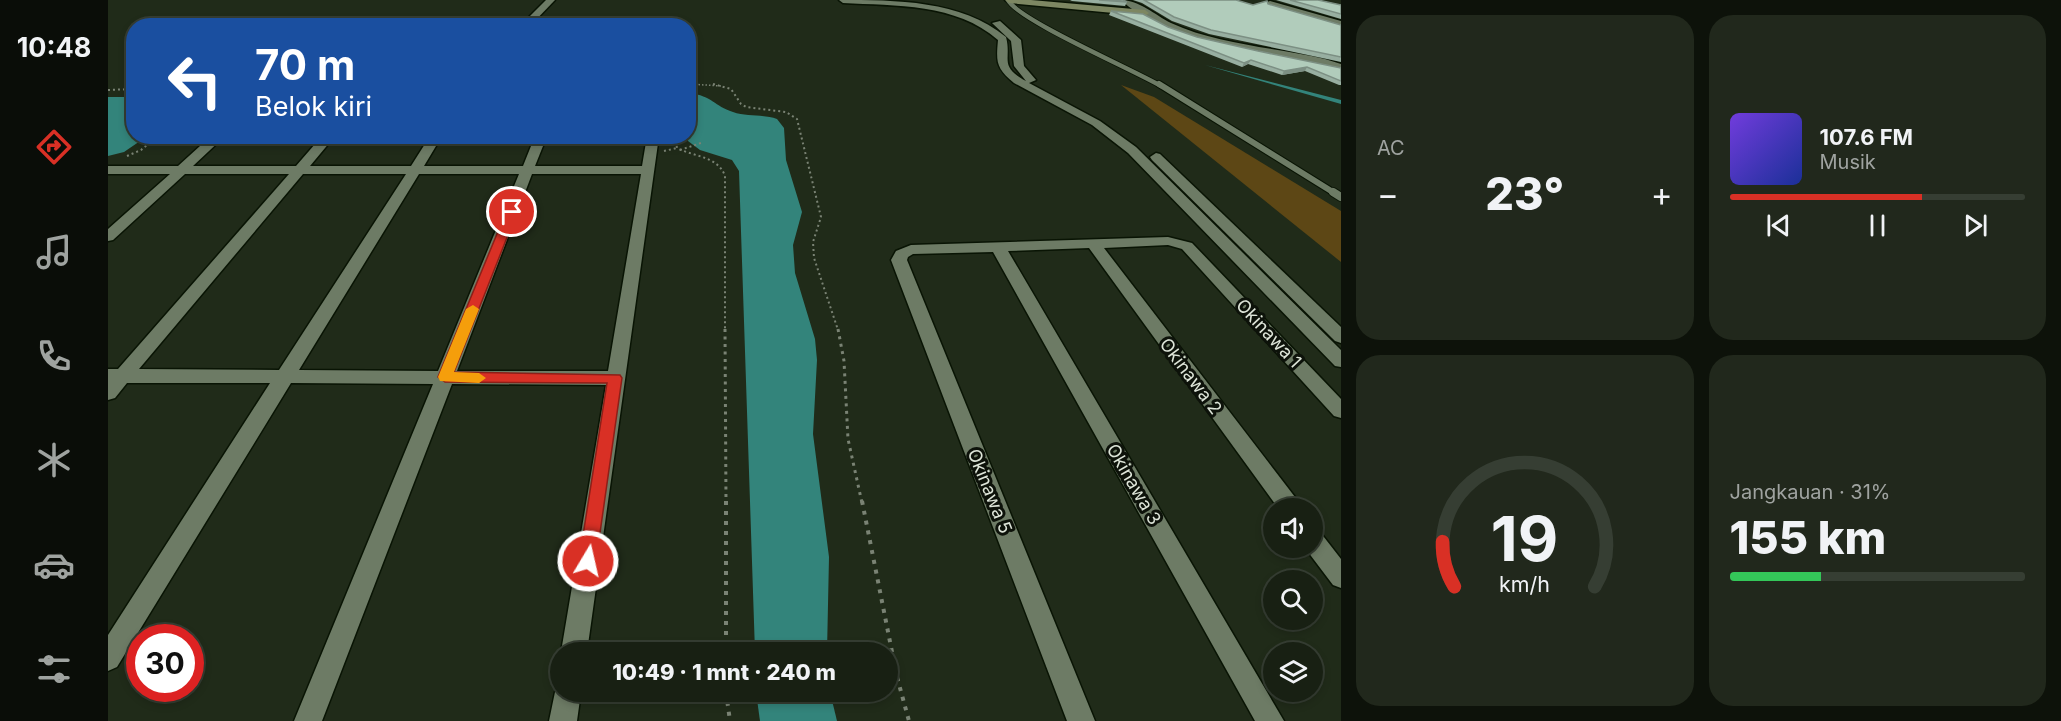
<!DOCTYPE html>
<html lang="id">
<meta charset="utf-8">
<style>
:root{--surface:#182013;--page:#21281c;--text:#f1f3f6;--muted:#9fa3a0;--line:#363e33;--accent:#d93025}
body{margin:0;font-family:Inter,sans-serif;background:var(--page);color:var(--text);height:100vh;display:flex;flex-direction:column;font-size:22px;white-space:nowrap}
*{box-sizing:border-box;margin:0}
p{font-size:20px;color:var(--muted)}
.icon{flex:none;width:33px;height:33px;fill:none;stroke:currentColor;stroke-width:2;stroke-linecap:round;stroke-linejoin:round}
.map{position:relative;flex:1;overflow:hidden}
.drawer{display:flex;flex-direction:column;gap:15px;padding:15px;background:#0d120a;width:720px}
.drawer>*{flex:none}
.guide{position:absolute;left:18px;top:18px;width:570px;height:126px;border-radius:24px;box-shadow:0 3px 9px #0003,0 0 0 2px var(--line);background:#1a4fa0;color:#fff;overflow:hidden}
.fabs{position:absolute;left:1155px;top:498px;display:grid;gap:12px}
.fabs a{display:grid;place-items:center;width:60px;height:60px;border-radius:50%;background:var(--surface);box-shadow:0 3px 9px #0003,0 0 0 2px var(--line);font-size:30px}
.speed{position:absolute;left:18px;top:624px;display:flex;gap:12px;font-size:30px;font-weight:700;text-align:center}
.speed>*{display:grid;place-content:center;width:78px;height:78px;border-radius:50%;background:var(--surface);box-shadow:0 3px 9px #0003,0 0 0 2px var(--line);line-height:1}
.speed .limit{border:9px solid #d22;background:#fff;color:#111}
.pin{position:absolute;display:grid;place-items:center;width:51px;height:51px;color:#fff;margin:-26px;border:3px solid #fff;border-radius:50%;box-shadow:0 2px 6px #0007}
.me{position:absolute;width:66px;margin:-33px;rotate:9deg;stroke-linejoin:round;filter:drop-shadow(0 0 4px #0008)}
.turn{display:flex;align-items:center;gap:21px;height:126px;padding:0 30px;font-size:27px}
.turn .icon{width:78px;height:78px;stroke-width:2.5}
.turn b{display:block;font-size:42px;line-height:51px}
.big{font-size:45px;font-weight:800;line-height:1.1}
.drawer .widget{flex:1;display:flex;flex-direction:column;justify-content:center;gap:9px;min-width:0;padding:0 21px;border-radius:24px;background:var(--page)}
.drawer .dial{align-items:center;gap:0}
.dial svg{height:156px;overflow:visible;fill:none;stroke:var(--line);stroke-width:7;stroke-linecap:round;text-anchor:middle}
.dial text{fill:var(--text);stroke:none}
.song{display:flex;align-items:center;gap:18px}
.cover{width:72px;height:72px;border-radius:9px;background:linear-gradient(135deg,hsl(260 70% 55%),hsl(230 70% 35%))}
.played{height:6px;border-radius:3px;background:linear-gradient(90deg,var(--accent) 65%,var(--line) 65%)}
.keys{display:flex;justify-content:space-around;direction:ltr}
.heat{display:flex;justify-content:space-between;align-items:center;font-size:33px;direction:ltr}
.charge{height:9px;border-radius:4px;background:linear-gradient(90deg,#34c759 31%,var(--line) 0)}
.drawer .tiles{flex:1;display:grid;gap:15px;grid-template-columns:repeat(2,1fr)}
.trip{position:absolute;left:442px;top:642px;width:348px;height:60px;border-radius:30px;background:var(--surface);box-shadow:0 3px 9px #0003,0 0 0 2px var(--line);font-weight:800;line-height:60px;text-align:center}
main{display:flex;flex:1;min-height:0}
.tab-bar{display:flex;flex-direction:column;width:108px;justify-content:space-around;align-items:center;background:#0a0d08;color:var(--muted)}
.tab-bar .icon{width:42px;height:42px}
.tab-bar .active{color:var(--accent)}
.tab-bar b{font-size:27px;color:var(--text)}
.map>svg:first-child{display:block}
</style>
<main>
<nav class="tab-bar">
<b>10:48</b>
<svg class="icon active" aria-label="directions" viewBox="0 0 24 24"><path d="M12 3l9 9-9 9-9-9zM9 14v-3h6M13 9l2 2-2 2"/></svg>
<svg class="icon" aria-label="music" viewBox="0 0 24 24"><path d="M9 18V5l10-2v13"/><circle cx="6" cy="18" r="3"/><circle cx="16" cy="16" r="3"/></svg>
<svg class="icon" aria-label="phone" viewBox="0 0 24 24"><path d="M5 4h4l2 5-3 2q2 4 5 5l2-3 5 2v4C11 20 4 13 5 4z"/></svg>
<svg class="icon" aria-label="climate" viewBox="0 0 24 24"><path d="M12 3v18M4 7l16 10M4 17L20 7"/></svg>
<svg class="icon" aria-label="car" viewBox="0 0 24 24"><path d="M5 17H2v-5l4-1 3-4h7l3 4 3 1v5h-3M9 17h6M6 11h13"/><circle cx="7" cy="17" r="2"/><circle cx="17" cy="17" r="2"/></svg>
<svg class="icon" aria-label="filters" viewBox="0 0 24 24"><path d="M4 7h16M4 17h16"/><circle cx="9" cy="7" r="2"/><circle cx="15" cy="17" r="2"/></svg>
</nav>
<div class="map">
<svg width="1233" height="721" viewBox="0 0 1233 721">
<rect width="100%" height="100%" fill="#202b19"/>
<polygon fill="#5d4715" points="1013,85 1046,97 1233,211 1233,262"/>
<g fill="#33847b">
<polygon points="1097,65 1233,100 1233,104"/>
<path d="M581,93C605,96 606,106 625,112C639,117 655,114 669,119L676,128L678,160L694,212L685,245L687,273L707,339L709,360L705,434L721,557L719,652H647L631,171L624,160L592,150L580,141Z"/>
<polygon points="0,97 25,97 26,136 38,137 16,152 0,156"/>
<polygon points="648,692 722,692 729,721 652,721"/>
</g>
<g fill="none" stroke-linecap="round" stroke-linejoin="round">
<g stroke="#091404" stroke-width="6">
<path id="lane-far2" d="M900,0C910,20 1026,70 1053,86"/>
</g>
<g stroke="#091404" stroke-width="8">
<polyline id="lane-far1" points="1051,84 1228,194"/>
</g>
<g stroke="#091404" stroke-width="10">
<polyline id="lane" points="1225,192 1233,197"/>
</g>
<g stroke="#091404" stroke-width="3">
<g id="street">
<polygon points="438,0 447,0 422,26 412,26"/>
<path d="M731,0C788,0 853,0 898,37C904,59 890,66 918,81L906,66L903,41L884,23L892,21L913,40L916,66L928,80L921,83L992,121L1028,147L1233,350V367L1227,366L1020,153L984,125L906,83C888,68 888,62 890,40C848,3 788,6 735,3Z"/>
<path d="M1013,0C1031,0 1047,15 1063,23C1111,45 1166,47 1217,59L1233,64V70C1167,53 1064,48 1013,0Z"/>
<polygon points="1162,1 1233,21 1233,27 1159,6 1159,2"/>
<path d="M103,136H117L85,166H188L214,136H227L202,166H303L322,136H334L316,166H415L427,136H439L427,166H534L539,136H551L479,652H453L498,385L344,384L214,721H186L325,384L183,383L9,667L0,671V635L162,383H19L7,398L0,400V369H10L181,174H77L5,240L0,241V229L62,174H0V166H70ZM195,174H298L171,370L31,369ZM311,174H411L330,371L191,370ZM424,174H533L500,371H349Z"/>
<polygon points="1048,153 1052,154 1233,327 1233,343 1227,341 1044,160 1042,157"/>
<polygon points="1060,237 1084,243 1233,399 1233,418 1226,416 1074,249 1060,245 996,248 1190,501 1193,508 1170,508 981,248 900,251 1176,721 1147,721 885,252 805,254 800,257 799,260 987,721 959,721 783,260 788,251 803,245"/>
<polygon points="1204,529 1212,532 1233,559 1233,588 1225,585 1197,548 1204,548"/>
<polygon points="453,682 453,692 473,692 469,721 441,721 447,692"/>
</g>
</g>
<g stroke="#091404" stroke-width="3">
<polygon id="secondary" points="897,0 923,0 1037,10 1041,13 1037,16 901,3"/>
</g>
<polyline stroke="#7a8374" stroke-width="1.5" stroke-dasharray="1.5 2" stroke-linecap="butt" points="580,84 614,86"/>
<g stroke="#7a8374" stroke-width="2" stroke-dasharray="2 3" stroke-linecap="butt">
<polyline points="605,84 623,89 633,104 638,107 678,112 689,119 713,217 705,242 706,258 730,330"/>
<polyline points="0,90 26,89"/>
<path d="M567,136L569,148C586,157 610,156 617,176V330"/>
<polyline points="572,150 593,143"/>
<polyline points="556,151 569,148"/>
<polyline points="19,156 33,150 50,136"/>
</g>
<g stroke="#7a8374" stroke-width="3" stroke-dasharray="3 4.5" stroke-linecap="butt">
<polyline points="617,329 618,503"/>
<polyline points="730,329 736,361 740,439 754,503"/>
</g>
<g stroke="#7a8374" stroke-width="4" stroke-dasharray="4 6" stroke-linecap="butt">
<polyline points="618,501 618,652"/>
<polyline points="754,501 789,677 801,721"/>
<polyline points="618,692 622,721"/>
</g>
<use href="#lane-far2" stroke="#6d7b65" stroke-width="4.5"/>
<use href="#lane-far1" stroke="#6d7b65" stroke-width="6"/>
<use href="#lane" stroke="#6d7b65" stroke-width="8"/>
<use href="#street" fill="#6d7b65" fill-rule="evenodd"/>
<use href="#secondary" fill="#7d8762" fill-rule="evenodd"/>
</g>
<g fill="#98afa1">
<polygon points="962,0 1015,0 1019,2 1017,6 964,1"/>
<polygon points="1025,0 1128,0 1145,5 1160,4 1233,25 1233,62 1101,34 1064,21 1034,3"/>
<polygon points="1168,0 1210,0 1233,5 1233,19"/>
<polygon points="1003,11 1060,27 1089,37 1150,51 1233,68 1233,85 1231,85 1197,71 1174,75 1140,64 1134,67 1001,15"/>
</g>
<g fill="#7c8f83">
<polygon points="1143,60 1140,64 1134,67 1136,63"/>
<polygon points="1199,67 1197,71 1174,75 1176,71"/>
</g>
<g fill="#b1ccbb" stroke="#7c8f83" stroke-width="1.5">
<polygon points="991,0 1015,0 1019,2"/>
<polygon points="1036,0 1128,0 1145,5 1159,1 1160,4 1233,25 1233,57 1103,30 1066,17"/>
<polygon points="1182,0 1210,0 1233,5 1233,14"/>
<polygon points="1003,11 1035,14 1060,27 1089,37 1150,51 1233,68 1233,81 1199,67 1176,71 1143,60 1136,63"/>
</g>
<polygon fill="#d93025" stroke="#8d1f18" stroke-width="1.5" points="404,208 409,212 346,372 512,375 514,378 488,561 486,567 480,569 473,567 471,561 499,383 337,382 330,377 398,212"/>
<polygon fill="#f59e0b" points="365,305 371,309 346,372 371,373 378,378 371,383 332,381 330,377 358,309"/>
<g text-anchor="middle" dominant-baseline="central" stroke-width="6" stroke-linejoin="round" paint-order="stroke">
<g font-size="18" fill="#dee5d9" stroke="#0d120a">
<text transform="translate(1161 333) rotate(47)">Okinawa 1</text>
<text transform="translate(1083 376) rotate(53)">Okinawa 2</text>
<text transform="translate(1026 484) rotate(60)">Okinawa 3</text>
<text transform="translate(882 491) rotate(68)">Okinawa 5</text>
</g>
</g>
</svg>
<div class="fabs">
<a><svg class="icon" aria-label="sound" viewBox="0 0 24 24"><path d="M4 9h4l5-4v14l-5-4H4zM17 9q2 3 0 6"/></svg></a>
<a><svg class="icon" aria-label="search" viewBox="0 0 24 24"><circle cx="10" cy="10" r="6"/><path d="M15 15l6 6"/></svg></a>
<a><svg class="icon" aria-label="layers" viewBox="0 0 24 24"><path d="M12 4l9 5-9 5-9-5zM3 14l9 5 9-5"/></svg></a>
</div>
<div class="speed"><div class="limit">30</div></div>
<div class="pin" style="left:404px;top:212px;background:#d93025"><svg class="icon" aria-label="arrive" viewBox="0 0 24 24"><path d="M6 21V4h12l-3 4 3 4H6"/></svg></div>
<svg class="me" style="left:480px;top:561px" viewBox="-20 -20 40 40"><circle r="17" fill="#d93025" stroke="#fff" stroke-width="3"/><path d="M0-11L8 9 0 5-8 9z" fill="#fff"/></svg>
<div class="trip">10:49 · 1 mnt · 240 m</div>
<div class="guide">
<div class="turn"><svg class="icon" aria-label="left" viewBox="0 0 24 24"><path d="M17 20v-9H6M10 6l-5 5 5 5"/></svg><div><b>70 m</b>Belok kiri</div></div>
</div>
</div>
<section class="drawer">
<div class="tiles">
<div class="widget"><p>AC</p>
<div class="heat"><a>−</a><b class="big">23°</b><a>+</a></div>
</div>
<div class="widget">
<div class="song"><i class="cover"></i><div><b>107.6 FM</b><p>Musik</p></div></div>
<div class="played"></div>
<div class="keys"><svg class="icon" aria-label="previous" viewBox="0 0 24 24"><path d="M18 5L8 12l10 7zM5 5v14"/></svg><svg class="icon" aria-label="pause" viewBox="0 0 24 24"><path d="M8 5v14M16 5v14"/></svg><svg class="icon" aria-label="next" viewBox="0 0 24 24"><path d="M6 5l10 7-10 7zM19 5v14"/></svg></div>
</div>
<div class="widget dial"><svg viewBox="0 0 100 80">
<path d="M14 69A42 42 0 1 1 86 69"/>
<path d="M14 69A42 42 0 0 1 8 46" stroke="#d93025"/>
<text x="50" y="56" font-size="32" font-weight="700">19</text>
<text x="50" y="72" font-size="11">km/h</text>
</svg></div>
<div class="widget"><p>Jangkauan · 31%</p><b class="big">155 km</b><div class="charge"></div></div>
</div>
</section>
</main>
